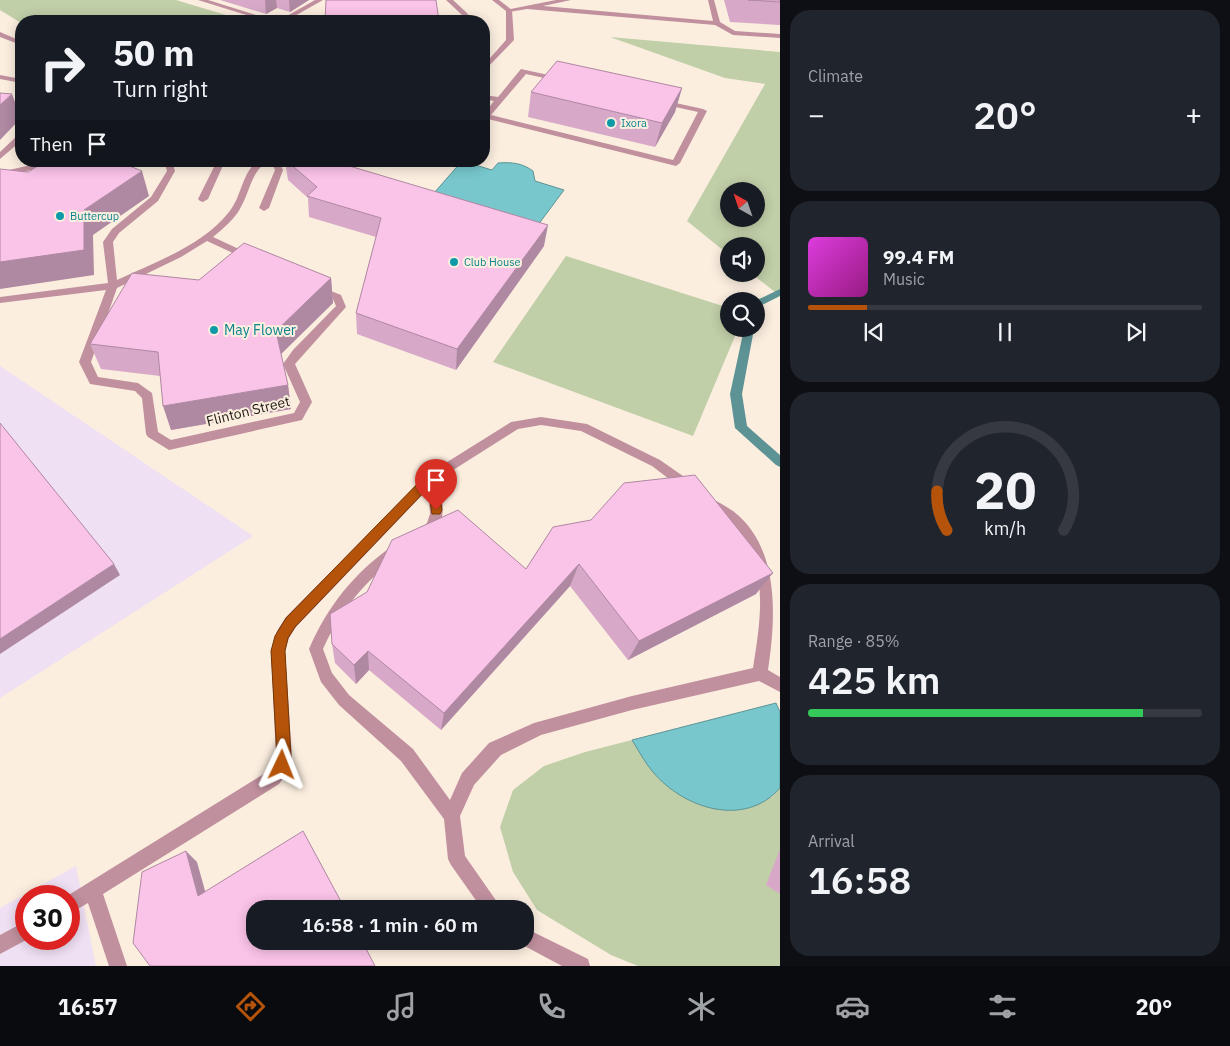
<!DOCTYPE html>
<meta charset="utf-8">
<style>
:root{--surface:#171b24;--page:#20242c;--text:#f1f3f6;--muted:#9ea1a6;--line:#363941;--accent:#b45309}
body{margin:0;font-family:"IBM Plex Sans",sans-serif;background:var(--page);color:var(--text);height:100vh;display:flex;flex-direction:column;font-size:19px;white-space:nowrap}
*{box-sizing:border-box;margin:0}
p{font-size:16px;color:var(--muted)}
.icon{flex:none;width:28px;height:28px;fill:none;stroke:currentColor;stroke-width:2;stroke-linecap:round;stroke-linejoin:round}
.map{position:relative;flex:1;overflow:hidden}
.sheet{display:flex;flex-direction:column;gap:10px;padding:10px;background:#0d0f14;width:450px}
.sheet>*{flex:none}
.hud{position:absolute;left:15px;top:15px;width:475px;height:152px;border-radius:20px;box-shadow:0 2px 12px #0003;background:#171b24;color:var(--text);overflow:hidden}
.needle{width:32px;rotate:320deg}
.tools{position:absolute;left:720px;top:182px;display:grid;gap:10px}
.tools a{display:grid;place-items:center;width:45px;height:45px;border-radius:50%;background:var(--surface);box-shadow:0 2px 12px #0003;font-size:25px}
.speed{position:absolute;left:15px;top:885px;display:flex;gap:10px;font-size:25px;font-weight:700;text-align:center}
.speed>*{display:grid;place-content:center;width:65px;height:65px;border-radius:50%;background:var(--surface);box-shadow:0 2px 12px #0003;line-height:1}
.speed .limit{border:8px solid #d22;background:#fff;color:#111}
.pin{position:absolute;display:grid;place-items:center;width:42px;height:42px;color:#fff;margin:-51px -21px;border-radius:50% 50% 50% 0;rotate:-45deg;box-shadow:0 0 5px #0007}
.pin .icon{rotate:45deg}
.me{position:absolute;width:55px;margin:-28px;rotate:2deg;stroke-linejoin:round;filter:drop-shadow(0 0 4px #0008)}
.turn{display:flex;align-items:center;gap:18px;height:105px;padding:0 15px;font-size:22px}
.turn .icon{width:65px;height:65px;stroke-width:2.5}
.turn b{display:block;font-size:35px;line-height:42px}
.then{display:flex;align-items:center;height:48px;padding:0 15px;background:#0003;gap:10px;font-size:19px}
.big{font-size:38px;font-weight:600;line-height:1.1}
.sheet .widget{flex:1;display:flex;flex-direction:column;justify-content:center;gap:8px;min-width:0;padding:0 18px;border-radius:20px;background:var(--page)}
.sheet .dial{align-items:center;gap:0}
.dial svg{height:130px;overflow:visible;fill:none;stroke:var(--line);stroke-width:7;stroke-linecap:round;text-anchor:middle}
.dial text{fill:var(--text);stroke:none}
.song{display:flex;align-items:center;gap:15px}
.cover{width:60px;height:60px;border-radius:8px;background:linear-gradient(135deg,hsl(300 70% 55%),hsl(310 70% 35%))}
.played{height:5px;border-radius:2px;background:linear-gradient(90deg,var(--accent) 15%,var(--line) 15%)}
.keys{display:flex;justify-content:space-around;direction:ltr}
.heat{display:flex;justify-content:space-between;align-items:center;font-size:28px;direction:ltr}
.charge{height:8px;border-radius:4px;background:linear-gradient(90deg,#34c759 85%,var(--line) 0)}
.trip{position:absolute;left:246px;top:900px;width:288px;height:50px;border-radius:20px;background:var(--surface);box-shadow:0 2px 12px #0003;font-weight:600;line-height:50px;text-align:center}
.tab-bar{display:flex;height:80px;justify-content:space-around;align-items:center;background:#090b0e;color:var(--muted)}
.tab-bar .icon{width:35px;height:35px}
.tab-bar .current{color:var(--accent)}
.tab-bar b{font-size:22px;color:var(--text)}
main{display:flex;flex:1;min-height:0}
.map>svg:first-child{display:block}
</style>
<main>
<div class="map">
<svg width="780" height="966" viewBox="0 0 780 966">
<rect width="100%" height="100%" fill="#fbeedf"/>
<g fill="#efe0f3" fill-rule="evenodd">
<polygon points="0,366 253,536 0,698"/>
<path d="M76,866L96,966H0V908ZM26,896H69V939H26Z"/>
</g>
<g fill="#c0cfa8" fill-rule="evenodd">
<polygon points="0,0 176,0 246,21 21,21 21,23 0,10"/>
<path d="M610,37L780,52V296L752,274H756V246H729V255L687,221L765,84L725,78ZM756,191V219H729V191Z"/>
<polygon points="566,256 729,308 729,329 738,329 693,436 493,362"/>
<polygon points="632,740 654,773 675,792 772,797 780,788 780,966 638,966 611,955 537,910 513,872 500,827 513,790 544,766 585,752"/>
</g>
<g fill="#77c7cc" stroke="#5d9395">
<path d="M462,161L492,170L498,163C512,162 522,163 533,171L535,181L564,190L532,233L427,201Z"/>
<path d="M776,703L780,712V788C745,828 684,809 653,772C645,763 639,751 632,740Z"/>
</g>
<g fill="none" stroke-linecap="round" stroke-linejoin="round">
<g fill="#5d9395" fill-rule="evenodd">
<polygon points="780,289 780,296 756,308 755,301"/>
<polygon points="744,329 754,329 742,394 747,426 780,455 780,467 776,465 735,428 730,394"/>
</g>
<g fill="#c1909e" fill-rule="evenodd">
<polygon points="198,0 208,0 275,21 266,21"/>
<polygon points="315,0 323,0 286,21 278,21"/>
<polygon points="446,0 453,0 467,13 472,21 466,21 462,15"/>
<polygon points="556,0 571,0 543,6 713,21 708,0 714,0 720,22 735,31 780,34 780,38 733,35 715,25 527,9 509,12 506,10"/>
<path d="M521,69L703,109L707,111L680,163L676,166L484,118V114L494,101L484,99V95L498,97ZM526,74L698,112L673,160L491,115Z"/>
<polygon points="0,75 21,79 21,83 0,79"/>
<polygon points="18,135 21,135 21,141 0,159 0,152"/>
</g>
<g fill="#c1909e" fill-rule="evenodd">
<polygon points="492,0 499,0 512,10 514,40 484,71 484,65 506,40 506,11"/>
<polygon points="0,32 21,41 21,45 0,37"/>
<polygon points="49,161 65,161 0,178 0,172"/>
<path d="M164,161H172L175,171L158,201L119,233L113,242L117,280C155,262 202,246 229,212C242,196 241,175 257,161L279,162L283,170L269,208L264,211L259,208L275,170L273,166L264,164C251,175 250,190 242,205C236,218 224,228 213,237L254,256V260H248L207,241L181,257L117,288L91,362L98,377L138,383L152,393L158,432L171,440L294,413L300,402L283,364L293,350L336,306L333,299L312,290L311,288L316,285L341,295L346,307L295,364L312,402L302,420L169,450L148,437L146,434L142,398L135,391L90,384L79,362L106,290L0,303V297L108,283L103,242L112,229L151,197L167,171Z"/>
<polygon points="217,161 225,161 208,199 203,202 200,201 198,199"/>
<path d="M541,417L587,424L660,460L693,483L695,487L693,491H685L652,466L581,431L541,425L518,429L439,479C442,498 450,529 426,537L421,536L419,532L427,523L430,514L428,489L296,627L289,638L285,651L292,757L288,771L279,784L103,894L127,966H109L88,903L69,914V896H67L267,772L276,757L271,651L277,631L286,617L428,474L511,422Z"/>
<path d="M713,500C720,502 726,507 733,511C780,547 776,617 768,670L780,677V692L759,681L632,710L541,735L501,755L474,785L460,816L465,856L502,909H482L451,865L448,859L444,819L401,761L339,705L321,682L309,649C327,607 354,573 391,547L396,545L401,547L403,551L401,555C366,579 340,611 323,649L332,673L349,695L413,749L450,800L462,773L489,743L534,723L632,696L753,668C760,624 770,566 737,529C729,521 718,515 708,509L707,505L708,501Z"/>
<polygon points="26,921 26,939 28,939 0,954 0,935"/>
<polygon points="525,928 588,959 590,966 562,966 519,943 518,941 525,941"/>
</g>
</g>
<g fill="#d7a8c8">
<polygon points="220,0 309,0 290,12 277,8 266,14"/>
<polygon points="724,0 780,0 780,25 730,22"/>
<polygon points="682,88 675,112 655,147 528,117 531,92"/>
<polygon points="285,161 347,161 347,165 544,246 456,370 357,334 356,313 376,237 309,217 308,198 288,180"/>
<polygon points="331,278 333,303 281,354 288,385 291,409 171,430 160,376 101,369 90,344 199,280"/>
<polygon points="553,527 756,594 628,660 570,586 441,730 369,670 356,684 335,663 332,644 526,569"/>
<polygon points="780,849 780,894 766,885"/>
</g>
<g fill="#af88a2">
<polygon points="265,0 276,0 277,8 266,14"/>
<polygon points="289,0 309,0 290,12"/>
<polygon points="682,88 675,112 655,147 662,123"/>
<polygon points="12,94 21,118 0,140 0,105"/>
<polygon points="142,171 149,196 93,235 94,275 0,289 0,262 84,210"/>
<polygon points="548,225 544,246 456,370 457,349"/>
<polygon points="331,278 333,303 280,355 276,331"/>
<polygon points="288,385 291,409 171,430 163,406"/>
<polygon points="114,564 120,575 0,654 0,639"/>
<polygon points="579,564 570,586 441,730 444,713"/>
<polygon points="773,573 756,594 628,660 639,641"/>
<polygon points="368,651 369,670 356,684 354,665"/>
<polygon points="186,851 197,862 209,905 198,896"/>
</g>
<g fill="#fac3e8" stroke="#af88a2">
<polygon points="326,0 436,0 439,21 325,21"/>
<polygon points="748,0 780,0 780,2"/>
<polygon points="557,61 682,88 662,123 531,92"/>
<polygon points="0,93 12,94 0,105"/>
<polygon points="46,161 117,161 142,171 84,210 84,250 0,262 0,169 28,172"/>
<polygon points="287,161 346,161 346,165 548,225 457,349 356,313 381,218 307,196 317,187"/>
<polygon points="244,243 331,278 276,331 288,385 163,406 158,352 90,344 132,273 199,280"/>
<polygon points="0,423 114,564 0,639"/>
<polygon points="695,475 773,573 639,641 579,564 444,713 368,651 354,665 332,644 330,614 367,592 392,540 458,510 526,569 553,527 591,520 624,483"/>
<polygon points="303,831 345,909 255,909 255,941 362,941 375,966 150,966 133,943 142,872 186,851 198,896"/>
</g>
<polygon fill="#b45309" stroke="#753606" points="432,472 437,477 442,510 440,514 432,514 428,488 295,627 288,638 285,651 291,757 288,770 282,772 277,770 275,765 277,757 271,651 275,636 286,618 428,473"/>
<g fill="#0f9aa8" stroke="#fbeedf" stroke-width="2">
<circle cx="611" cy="123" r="5"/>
<circle cx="60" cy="216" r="5"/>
<circle cx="454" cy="262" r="5"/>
<circle cx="214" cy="330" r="5"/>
</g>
<g text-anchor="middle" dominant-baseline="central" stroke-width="4" stroke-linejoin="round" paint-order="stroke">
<g font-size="11" fill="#0d838f" stroke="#fbeedf" text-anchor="start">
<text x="621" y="123">Ixora</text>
<text x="70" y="216">Buttercup</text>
<text x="464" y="262">Club House</text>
</g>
<g font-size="14" fill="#0d838f" stroke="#fbeedf" text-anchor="start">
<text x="224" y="330">May Flower</text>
</g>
<g font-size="14" fill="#201b16" stroke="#fbeedf">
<text transform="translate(248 411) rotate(-14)">Flinton Street</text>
</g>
</g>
</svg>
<div class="tools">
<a><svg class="needle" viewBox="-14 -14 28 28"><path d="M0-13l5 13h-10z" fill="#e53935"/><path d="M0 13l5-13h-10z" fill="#9ea1a6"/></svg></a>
<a><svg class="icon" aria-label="sound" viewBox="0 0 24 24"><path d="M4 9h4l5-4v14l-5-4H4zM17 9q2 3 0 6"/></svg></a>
<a><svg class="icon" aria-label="search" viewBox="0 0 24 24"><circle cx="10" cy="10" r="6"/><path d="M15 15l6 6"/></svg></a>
</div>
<div class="speed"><div class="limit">30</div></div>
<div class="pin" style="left:436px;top:510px;background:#d93025"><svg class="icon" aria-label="arrive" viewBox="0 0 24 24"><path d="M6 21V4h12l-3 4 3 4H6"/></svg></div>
<svg class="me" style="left:282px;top:765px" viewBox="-20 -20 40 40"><path d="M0-17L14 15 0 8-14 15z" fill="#b45309" stroke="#fff" stroke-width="4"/></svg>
<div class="trip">16:58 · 1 min · 60 m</div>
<div class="hud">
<div class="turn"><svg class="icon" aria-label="right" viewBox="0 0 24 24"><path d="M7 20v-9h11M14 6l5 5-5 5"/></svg><div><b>50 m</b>Turn right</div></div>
<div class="then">Then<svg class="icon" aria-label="arrive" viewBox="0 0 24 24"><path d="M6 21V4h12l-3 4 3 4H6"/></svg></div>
</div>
</div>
<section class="sheet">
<div class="widget"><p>Climate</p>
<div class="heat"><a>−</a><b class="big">20°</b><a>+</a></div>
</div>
<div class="widget">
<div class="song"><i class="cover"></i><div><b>99.4 FM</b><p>Music</p></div></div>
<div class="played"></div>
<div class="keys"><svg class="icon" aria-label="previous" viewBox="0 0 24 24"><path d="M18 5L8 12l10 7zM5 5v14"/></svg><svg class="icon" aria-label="pause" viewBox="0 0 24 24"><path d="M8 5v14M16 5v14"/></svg><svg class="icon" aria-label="next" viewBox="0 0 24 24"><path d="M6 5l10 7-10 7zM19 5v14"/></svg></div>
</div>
<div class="widget dial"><svg viewBox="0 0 100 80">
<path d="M14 69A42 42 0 1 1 86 69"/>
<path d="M14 69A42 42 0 0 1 8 45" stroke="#b45309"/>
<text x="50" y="56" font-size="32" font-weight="700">20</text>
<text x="50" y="72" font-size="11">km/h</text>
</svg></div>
<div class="widget"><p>Range · 85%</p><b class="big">425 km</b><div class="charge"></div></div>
<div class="widget"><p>Arrival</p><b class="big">16:58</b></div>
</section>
</main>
<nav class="tab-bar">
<b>16:57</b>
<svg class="icon current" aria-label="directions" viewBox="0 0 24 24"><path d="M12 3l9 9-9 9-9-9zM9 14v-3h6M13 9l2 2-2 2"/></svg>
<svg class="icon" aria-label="music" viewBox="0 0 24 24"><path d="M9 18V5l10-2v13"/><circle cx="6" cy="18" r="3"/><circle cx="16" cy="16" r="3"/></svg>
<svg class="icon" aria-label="phone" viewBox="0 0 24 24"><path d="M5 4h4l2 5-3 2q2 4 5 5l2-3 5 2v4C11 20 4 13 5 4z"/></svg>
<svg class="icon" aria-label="climate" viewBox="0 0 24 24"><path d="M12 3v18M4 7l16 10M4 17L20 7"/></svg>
<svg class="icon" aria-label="car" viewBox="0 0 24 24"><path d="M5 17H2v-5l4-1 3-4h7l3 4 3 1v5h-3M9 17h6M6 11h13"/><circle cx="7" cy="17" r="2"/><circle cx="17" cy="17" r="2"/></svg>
<svg class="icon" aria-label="filters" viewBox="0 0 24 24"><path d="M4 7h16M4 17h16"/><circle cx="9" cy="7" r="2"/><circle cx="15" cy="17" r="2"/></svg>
<b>20°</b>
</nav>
